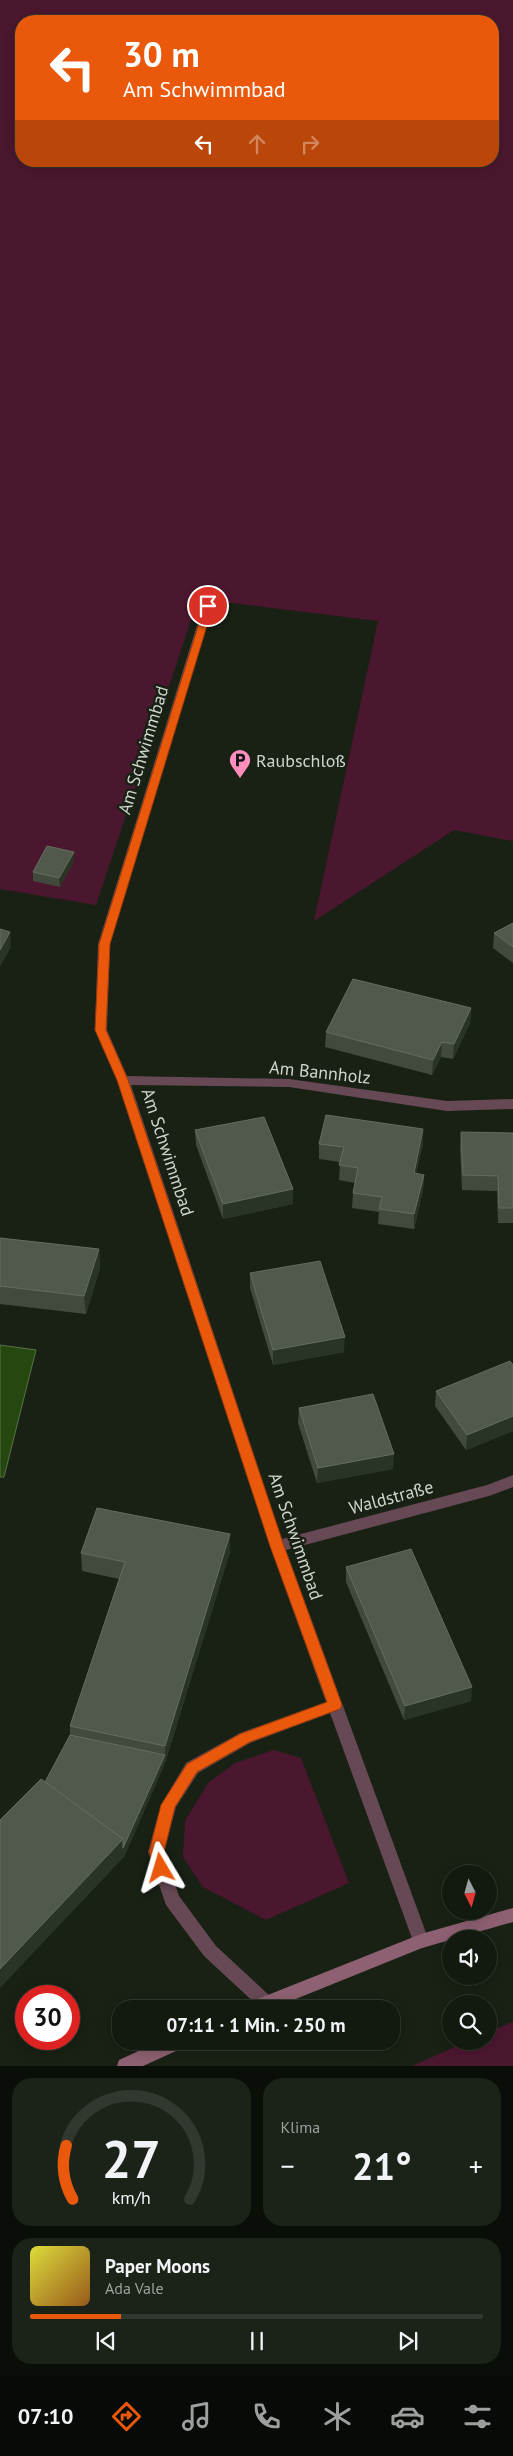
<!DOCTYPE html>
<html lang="de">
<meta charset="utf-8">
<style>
:root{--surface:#12190f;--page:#1b2218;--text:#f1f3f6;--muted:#9ca09e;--line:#31382f;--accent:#ea580c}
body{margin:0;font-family:"PT Sans",sans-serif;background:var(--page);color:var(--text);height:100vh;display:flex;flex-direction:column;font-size:19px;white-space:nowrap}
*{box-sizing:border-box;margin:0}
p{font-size:16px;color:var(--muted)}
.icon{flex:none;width:28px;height:28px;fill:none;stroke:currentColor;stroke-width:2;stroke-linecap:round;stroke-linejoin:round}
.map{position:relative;height:2066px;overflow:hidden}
.drawer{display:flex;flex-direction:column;gap:12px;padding:12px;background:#0a0e08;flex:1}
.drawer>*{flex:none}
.guide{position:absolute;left:15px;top:15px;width:484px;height:152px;border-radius:20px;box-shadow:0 2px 12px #0003,0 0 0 1px var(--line);background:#ea580c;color:#fff;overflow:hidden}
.needle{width:32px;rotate:174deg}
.fabs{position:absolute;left:442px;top:1865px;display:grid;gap:10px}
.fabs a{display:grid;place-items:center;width:55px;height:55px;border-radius:50%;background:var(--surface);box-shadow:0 2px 12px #0003,0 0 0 1px var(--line);font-size:25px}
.speed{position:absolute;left:15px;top:1985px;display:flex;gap:10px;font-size:25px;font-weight:700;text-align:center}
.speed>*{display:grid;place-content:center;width:65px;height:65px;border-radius:50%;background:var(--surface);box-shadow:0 2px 12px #0003,0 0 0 1px var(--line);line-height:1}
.speed .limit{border:8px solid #d22;background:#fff;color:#111}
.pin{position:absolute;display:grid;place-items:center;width:42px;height:42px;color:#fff;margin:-21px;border:2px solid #fff;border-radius:50%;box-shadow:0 1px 5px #0007}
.me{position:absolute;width:55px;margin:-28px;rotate:353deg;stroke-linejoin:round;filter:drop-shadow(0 0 4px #0008)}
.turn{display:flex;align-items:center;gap:18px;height:105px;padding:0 25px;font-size:22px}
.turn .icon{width:65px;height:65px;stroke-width:2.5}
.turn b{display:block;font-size:35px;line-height:42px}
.lanes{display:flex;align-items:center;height:48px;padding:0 25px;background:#0003;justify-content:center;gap:25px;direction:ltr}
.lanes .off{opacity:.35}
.big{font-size:38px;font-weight:700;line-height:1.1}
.drawer .widget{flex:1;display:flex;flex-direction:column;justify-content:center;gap:8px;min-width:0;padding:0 18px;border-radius:20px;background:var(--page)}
.drawer .dial{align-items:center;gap:0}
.dial svg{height:130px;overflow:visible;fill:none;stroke:var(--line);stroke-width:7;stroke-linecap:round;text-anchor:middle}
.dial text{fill:var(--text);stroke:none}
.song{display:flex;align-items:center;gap:15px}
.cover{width:60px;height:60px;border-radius:8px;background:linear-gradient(135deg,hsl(60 70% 55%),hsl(30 70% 35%))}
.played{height:5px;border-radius:2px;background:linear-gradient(90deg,var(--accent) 20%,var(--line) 20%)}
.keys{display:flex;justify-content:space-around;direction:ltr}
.heat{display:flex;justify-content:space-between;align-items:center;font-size:28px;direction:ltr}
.drawer .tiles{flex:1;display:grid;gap:12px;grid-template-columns:1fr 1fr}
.widget:last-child{grid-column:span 2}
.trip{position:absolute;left:112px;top:2000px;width:288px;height:50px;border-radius:20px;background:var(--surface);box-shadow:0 2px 12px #0003,0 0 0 1px var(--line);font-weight:700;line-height:50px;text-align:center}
.dock{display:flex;height:80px;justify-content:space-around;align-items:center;background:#070a06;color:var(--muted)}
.dock .icon{width:35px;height:35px}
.dock .on{color:var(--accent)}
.dock b{font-size:22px;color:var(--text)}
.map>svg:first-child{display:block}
</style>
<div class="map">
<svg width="513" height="2066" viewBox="0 0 513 2066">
<rect width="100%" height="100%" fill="#182114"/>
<g fill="#4b172f" fill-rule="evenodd">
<path d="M0,0H513V841L454,830L314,921L378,621L198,599L96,905L0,889ZM21,21H492V161H21Z"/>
<polygon points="274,1750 301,1758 349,1883 266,1920 203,1887 183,1857 185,1821 208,1783 235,1763"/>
<polygon points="513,2022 513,2066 412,2066 468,2041 489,2041 489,2032"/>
</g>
<polygon fill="#254811" stroke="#587249" points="0,1345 36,1350 4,1477 0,1477"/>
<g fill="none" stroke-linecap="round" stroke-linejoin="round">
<polygon fill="#664954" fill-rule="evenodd" points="208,603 213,606 110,944 107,1030 127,1076 289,1079 447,1101 513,1099 513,1109 447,1111 289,1087 131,1085 282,1539 487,1485 513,1475 513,1487 489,1496 286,1550 429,1941 427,1946 421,1948 415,1946 413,1941 330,1713 250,1743 198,1773 176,1807 164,1852 179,1896 216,1946 271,1997 273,2002 271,2007 259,2007 204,1956 166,1905 148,1852 161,1805 186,1763 240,1733 326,1702 270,1546 117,1080 95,1030 98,944 203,606"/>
<g fill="#8e6172" fill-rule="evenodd">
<polygon points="513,1908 513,1922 422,1948 271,2009 243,2009 245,2004 421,1934"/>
<polygon points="160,2041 187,2041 185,2047 143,2066 117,2066 119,2060"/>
</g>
</g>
<g fill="#414a3d">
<polygon points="74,861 60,887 33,881 33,872"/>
<polygon points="513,923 513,963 493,948 494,933"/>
<polygon points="471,1008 470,1023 453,1059 441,1057 432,1075 325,1047 326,1032"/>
<polygon points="195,1130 293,1189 293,1204 223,1219 196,1145"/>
<polygon points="461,1132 513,1133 513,1223 498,1223 497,1191 462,1190 460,1148"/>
<polygon points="319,1144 423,1144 416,1173 424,1175 423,1190 414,1229 378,1224 379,1212 352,1208 353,1193 355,1183 339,1180 340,1162 319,1159"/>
<polygon points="0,1238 99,1249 100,1268 86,1314 0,1304"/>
<polygon points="250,1273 344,1352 273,1365 250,1288"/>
<polygon points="513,1365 513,1431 466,1450 435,1406 436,1391"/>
<polygon points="299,1408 393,1469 317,1483 298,1423"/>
<polygon points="230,1552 165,1763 124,1857 45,1782 70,1735 70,1726 119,1579 82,1571 81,1553"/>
<polygon points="346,1567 471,1701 404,1720 346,1582"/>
</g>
<g fill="#2a3426">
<polygon points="74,852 74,861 60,887 59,878"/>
<polygon points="10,932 11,947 0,967 0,950"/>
<polygon points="471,1008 470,1023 453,1059 454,1044"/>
<polygon points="442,1042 441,1057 432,1075 433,1060"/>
<polygon points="423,1129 423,1144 413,1188 414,1173"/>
<polygon points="424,1175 423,1190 414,1229 414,1214"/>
<polygon points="293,1189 293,1204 223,1219 223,1204"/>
<polygon points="99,1249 100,1268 86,1314 84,1296"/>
<polygon points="345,1337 344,1352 273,1365 273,1350"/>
<polygon points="513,1416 513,1431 466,1450 467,1435"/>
<polygon points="394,1454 393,1469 317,1483 318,1468"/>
<polygon points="230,1534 230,1552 165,1763 124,1857 0,1988 0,1969 165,1755 165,1746"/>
<polygon points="472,1687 471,1701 404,1720 405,1706"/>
</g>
<g fill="#50594c" stroke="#646d60">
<polygon points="47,846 74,852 59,878 33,872"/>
<polygon points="513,923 513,947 494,933"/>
<polygon points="0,929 10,932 0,950"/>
<polygon points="353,979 471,1008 454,1044 442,1042 433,1060 326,1032"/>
<polygon points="326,1115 423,1129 414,1173 424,1175 414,1214 379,1209 382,1197 353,1193 358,1168 339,1165 344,1147 319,1144"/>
<polygon points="264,1117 293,1189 223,1204 195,1130"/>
<polygon points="461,1132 513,1133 513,1208 499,1208 498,1176 463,1175"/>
<polygon points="0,1238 99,1249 84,1296 0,1286"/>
<polygon points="320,1261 345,1337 273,1350 250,1273"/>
<polygon points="510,1361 513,1365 513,1416 467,1435 436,1391"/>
<polygon points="373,1394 394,1454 318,1468 299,1408"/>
<polygon points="97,1508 230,1534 165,1746 70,1726 125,1562 81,1553"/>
<polygon points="411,1549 472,1687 405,1706 346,1567"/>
<polygon points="70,1735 165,1755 123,1848 123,1839 45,1782"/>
<polygon points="41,1779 123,1839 0,1969 0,1820"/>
</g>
<polygon fill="#ea580c" stroke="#983908" points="205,604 213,606 110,944 106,1030 128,1080 284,1546 342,1705 340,1709 250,1742 197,1772 175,1807 164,1852 169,1868 167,1873 161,1874 156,1873 149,1852 161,1805 187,1764 240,1734 327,1702 270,1546 117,1080 95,1030 99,944"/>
<defs>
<g id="parking-pin" transform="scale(1.125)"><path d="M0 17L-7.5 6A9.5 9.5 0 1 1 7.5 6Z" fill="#fe8ebc" stroke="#182114"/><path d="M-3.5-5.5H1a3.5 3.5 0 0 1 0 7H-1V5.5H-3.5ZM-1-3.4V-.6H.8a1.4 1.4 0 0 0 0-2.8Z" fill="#111"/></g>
</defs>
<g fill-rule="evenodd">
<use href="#parking-pin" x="240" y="760"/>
</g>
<g text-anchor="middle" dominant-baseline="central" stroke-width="5" stroke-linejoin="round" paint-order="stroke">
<g font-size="18" fill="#cfd5cc" stroke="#182114">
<text transform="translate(143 750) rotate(-73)">Am Schwimmbad</text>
<text transform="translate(320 1072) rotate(6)">Am Bannholz</text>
<text transform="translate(168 1152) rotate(72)">Am Schwimmbad</text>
<text transform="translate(391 1497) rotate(-15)">Waldstraße</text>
<text transform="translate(296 1536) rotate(71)">Am Schwimmbad</text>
</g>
<g font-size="18" fill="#cfd5cc" stroke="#182114" text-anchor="start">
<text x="256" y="760">Raubschloß</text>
</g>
</g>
</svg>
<div class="fabs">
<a><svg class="needle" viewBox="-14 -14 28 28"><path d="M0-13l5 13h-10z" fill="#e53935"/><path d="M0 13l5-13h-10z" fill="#9ca09e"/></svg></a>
<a><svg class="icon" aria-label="sound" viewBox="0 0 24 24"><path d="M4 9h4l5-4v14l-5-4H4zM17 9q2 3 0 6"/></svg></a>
<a><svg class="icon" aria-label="search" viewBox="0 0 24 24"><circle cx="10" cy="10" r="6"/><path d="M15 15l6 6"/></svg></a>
</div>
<div class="speed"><div class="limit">30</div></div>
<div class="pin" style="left:208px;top:606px;background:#d93025"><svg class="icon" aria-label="arrive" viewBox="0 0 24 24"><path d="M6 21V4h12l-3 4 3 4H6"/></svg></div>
<svg class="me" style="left:161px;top:1868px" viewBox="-20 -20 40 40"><path d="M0-17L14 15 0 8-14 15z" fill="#ea580c" stroke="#fff" stroke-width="4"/></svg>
<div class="trip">07:11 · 1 Min. · 250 m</div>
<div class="guide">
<div class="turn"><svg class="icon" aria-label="left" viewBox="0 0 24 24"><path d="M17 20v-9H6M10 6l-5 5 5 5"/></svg><div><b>30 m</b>Am Schwimmbad</div></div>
<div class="lanes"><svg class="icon" aria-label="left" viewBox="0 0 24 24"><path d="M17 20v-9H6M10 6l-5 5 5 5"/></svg><svg class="icon off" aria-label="ahead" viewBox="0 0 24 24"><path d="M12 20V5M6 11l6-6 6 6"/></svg><svg class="icon off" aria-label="right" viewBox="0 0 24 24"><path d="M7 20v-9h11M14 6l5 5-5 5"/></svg></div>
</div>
</div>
<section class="drawer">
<div class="tiles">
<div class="widget dial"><svg viewBox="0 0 100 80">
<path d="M14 69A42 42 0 1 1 86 69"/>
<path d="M14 69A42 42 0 0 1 10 36" stroke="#ea580c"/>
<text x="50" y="56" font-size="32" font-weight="700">27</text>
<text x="50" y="72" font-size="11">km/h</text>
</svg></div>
<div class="widget"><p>Klima</p>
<div class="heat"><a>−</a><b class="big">21°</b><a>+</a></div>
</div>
<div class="widget">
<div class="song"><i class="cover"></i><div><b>Paper Moons</b><p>Ada Vale</p></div></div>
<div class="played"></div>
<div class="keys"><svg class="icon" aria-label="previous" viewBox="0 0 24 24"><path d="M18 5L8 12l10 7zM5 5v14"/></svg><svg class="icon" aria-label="pause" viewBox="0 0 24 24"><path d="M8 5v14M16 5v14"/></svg><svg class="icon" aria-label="next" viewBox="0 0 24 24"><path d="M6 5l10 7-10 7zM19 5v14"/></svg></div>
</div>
</div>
</section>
<nav class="dock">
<b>07:10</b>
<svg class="icon on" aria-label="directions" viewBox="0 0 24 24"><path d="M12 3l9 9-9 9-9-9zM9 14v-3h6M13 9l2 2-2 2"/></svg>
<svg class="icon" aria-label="music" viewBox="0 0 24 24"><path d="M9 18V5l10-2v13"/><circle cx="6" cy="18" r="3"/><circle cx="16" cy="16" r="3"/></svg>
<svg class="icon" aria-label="phone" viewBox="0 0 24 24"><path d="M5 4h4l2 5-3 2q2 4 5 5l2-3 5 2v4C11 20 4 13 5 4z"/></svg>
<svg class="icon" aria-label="climate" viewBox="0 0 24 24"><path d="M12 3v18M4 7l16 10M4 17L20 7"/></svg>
<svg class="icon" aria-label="car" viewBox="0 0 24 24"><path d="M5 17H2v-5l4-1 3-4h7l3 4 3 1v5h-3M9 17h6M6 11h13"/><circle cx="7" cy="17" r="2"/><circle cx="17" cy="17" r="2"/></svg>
<svg class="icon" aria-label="filters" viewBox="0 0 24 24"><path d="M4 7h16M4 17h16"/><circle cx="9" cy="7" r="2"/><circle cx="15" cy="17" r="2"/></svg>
</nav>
